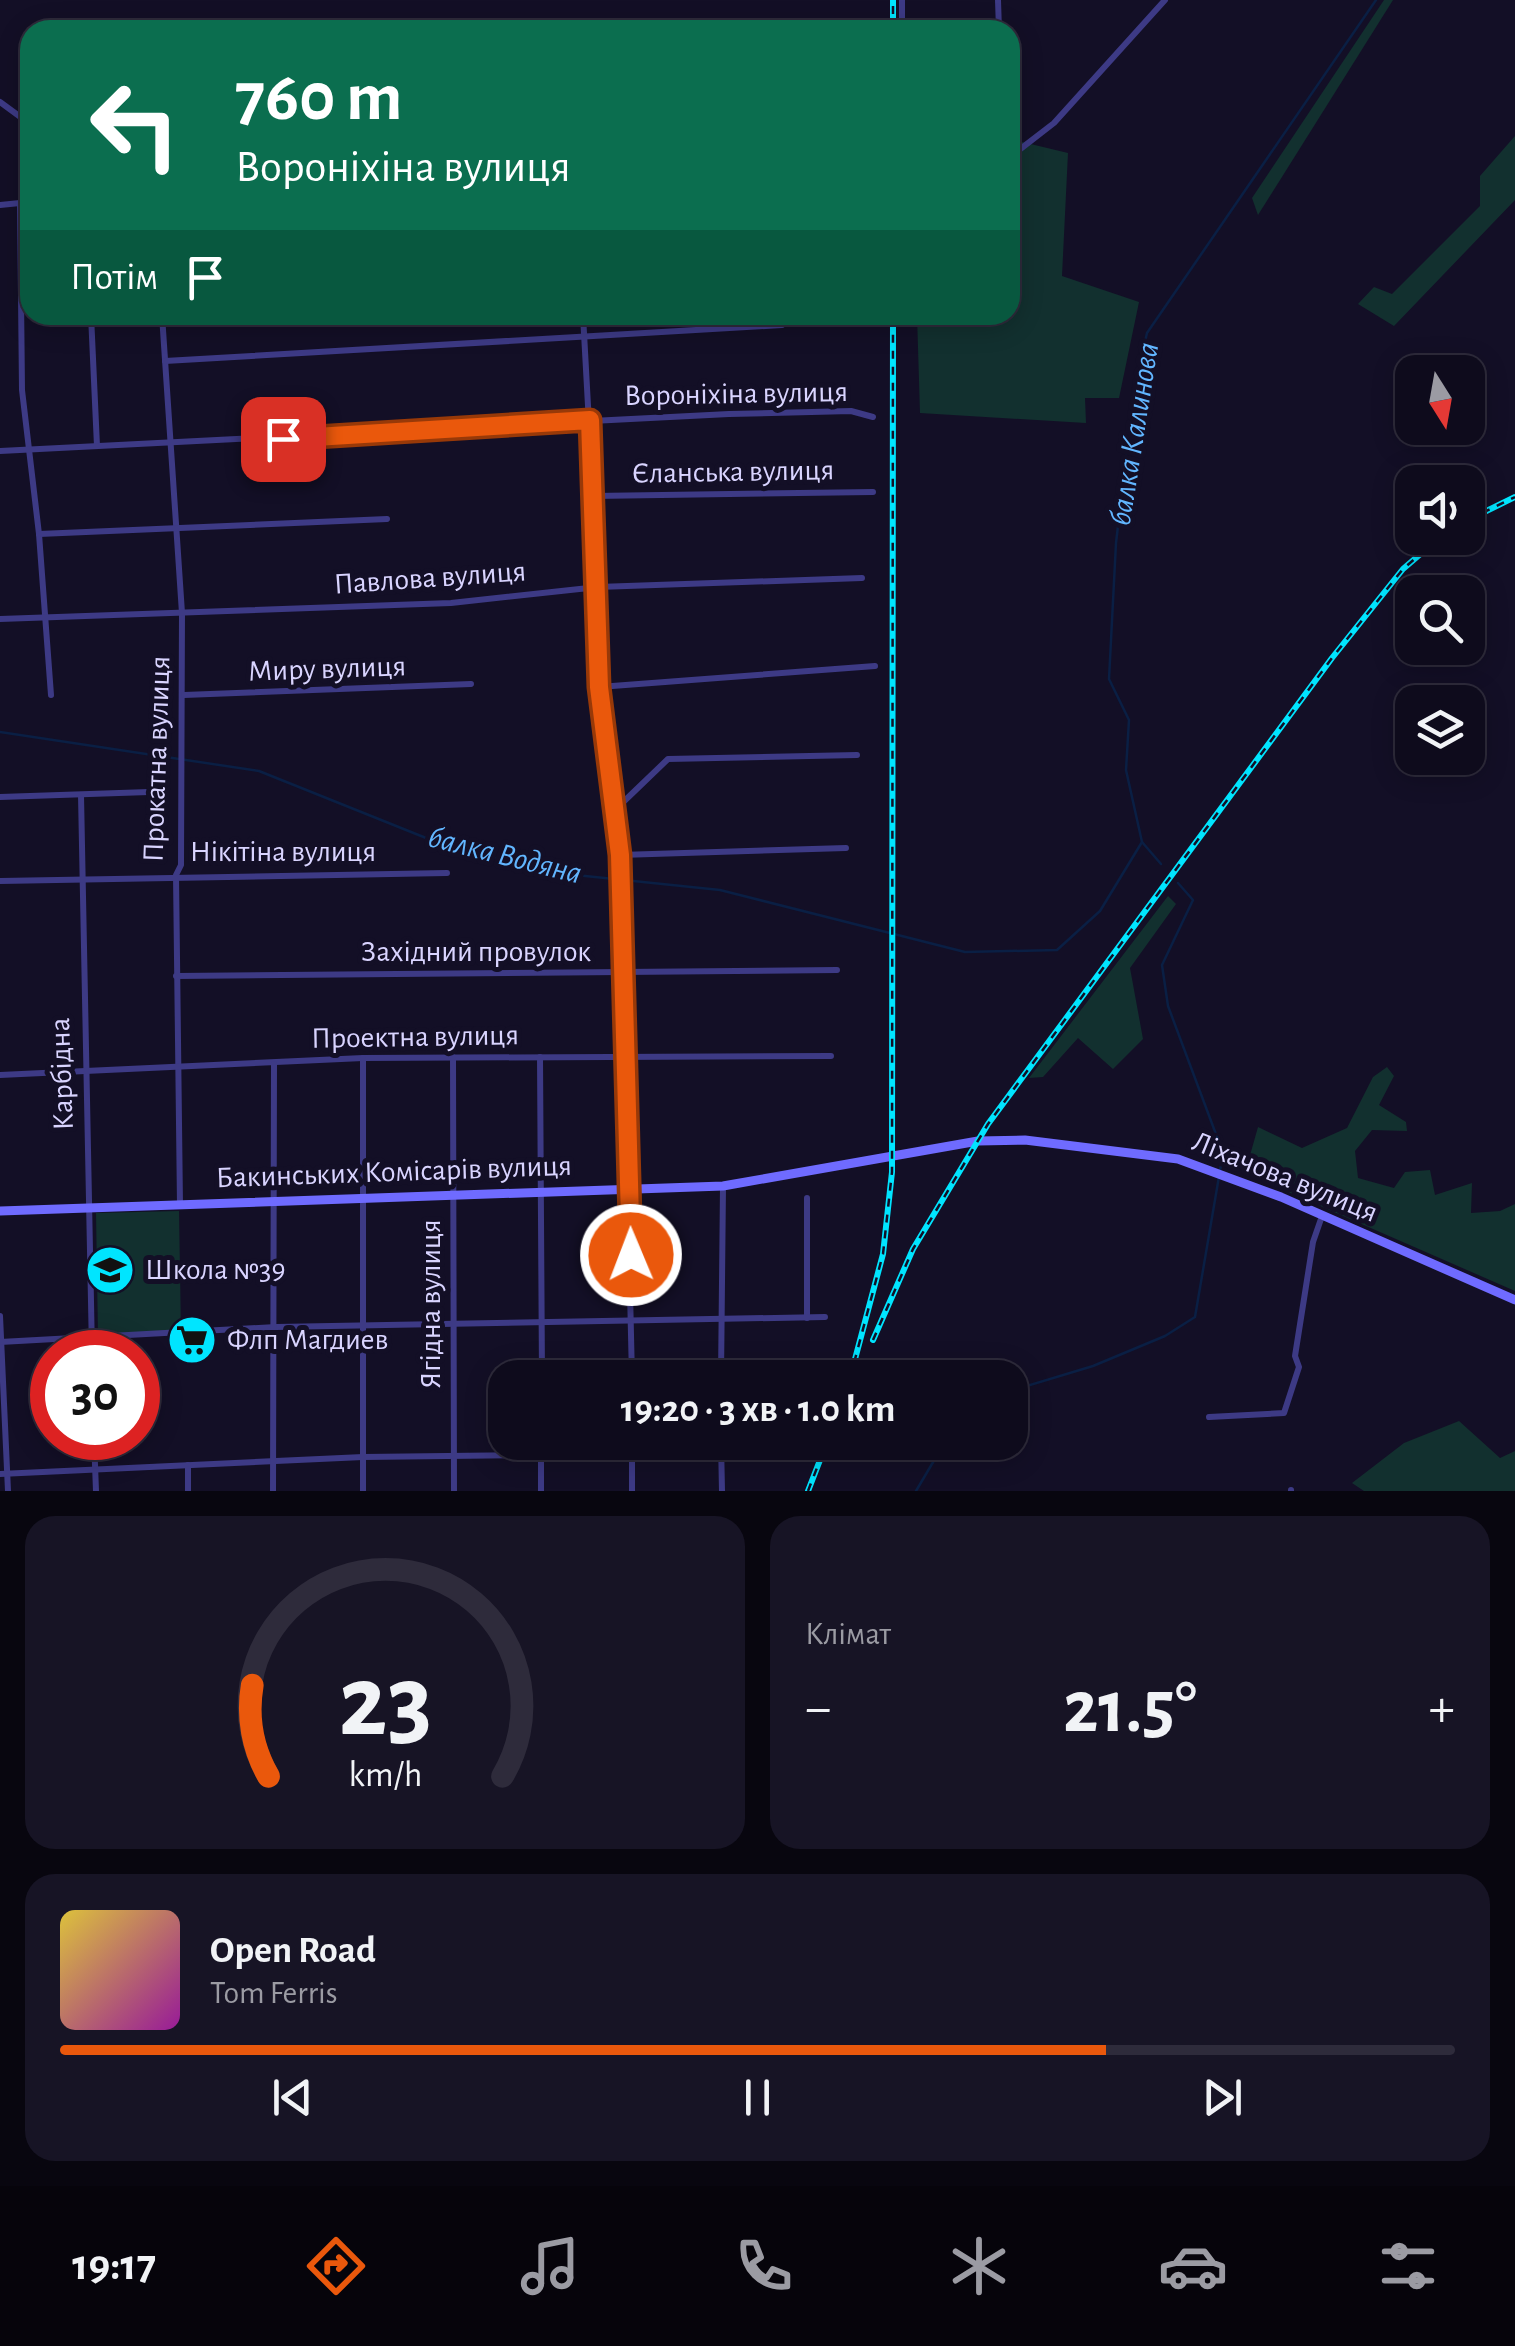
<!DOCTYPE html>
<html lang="uk">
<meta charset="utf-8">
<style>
:root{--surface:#0e0b1c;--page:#171425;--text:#f1f3f6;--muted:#9b9ba3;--line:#2e2b3b;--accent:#ea580c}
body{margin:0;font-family:"Alegreya Sans",sans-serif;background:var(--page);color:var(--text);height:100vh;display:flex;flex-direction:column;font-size:38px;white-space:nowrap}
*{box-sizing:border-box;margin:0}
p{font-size:32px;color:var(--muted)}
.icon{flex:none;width:55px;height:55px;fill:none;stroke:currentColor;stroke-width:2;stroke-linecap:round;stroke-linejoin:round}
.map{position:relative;height:1491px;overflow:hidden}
.side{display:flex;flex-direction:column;gap:25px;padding:25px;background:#08060f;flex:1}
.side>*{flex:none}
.hud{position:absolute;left:20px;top:20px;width:1000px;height:305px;border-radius:30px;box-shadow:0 5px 25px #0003,0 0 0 2px var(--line);background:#0b6e4f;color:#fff;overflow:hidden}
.needle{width:65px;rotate:169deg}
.buttons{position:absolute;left:1395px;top:355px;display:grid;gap:20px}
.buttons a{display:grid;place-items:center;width:90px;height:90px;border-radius:20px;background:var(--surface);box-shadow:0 5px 25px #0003,0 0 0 2px var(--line);font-size:50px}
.speed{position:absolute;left:30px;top:1330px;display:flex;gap:20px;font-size:50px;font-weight:700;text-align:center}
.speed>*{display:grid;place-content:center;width:130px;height:130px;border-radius:50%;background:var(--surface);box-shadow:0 5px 25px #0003,0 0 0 2px var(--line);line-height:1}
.speed .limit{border:15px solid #d22;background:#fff;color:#111}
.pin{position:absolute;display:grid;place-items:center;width:85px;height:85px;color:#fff;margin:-42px;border-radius:20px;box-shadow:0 5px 15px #0006}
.me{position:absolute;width:110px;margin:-55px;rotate:359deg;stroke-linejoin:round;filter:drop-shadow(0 0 8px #0008)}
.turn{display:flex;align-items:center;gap:35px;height:210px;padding:0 50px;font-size:45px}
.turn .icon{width:130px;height:130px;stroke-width:2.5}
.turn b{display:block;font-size:70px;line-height:85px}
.then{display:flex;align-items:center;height:95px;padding:0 50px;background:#0003;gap:20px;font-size:38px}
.big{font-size:75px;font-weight:700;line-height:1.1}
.side .widget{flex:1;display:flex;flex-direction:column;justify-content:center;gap:15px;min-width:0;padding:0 35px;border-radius:30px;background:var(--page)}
.side .dial{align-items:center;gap:0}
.dial svg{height:260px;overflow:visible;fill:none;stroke:var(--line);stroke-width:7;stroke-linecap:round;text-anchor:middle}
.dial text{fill:var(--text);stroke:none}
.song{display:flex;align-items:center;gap:30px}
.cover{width:120px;height:120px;border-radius:15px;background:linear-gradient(135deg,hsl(50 70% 55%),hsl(300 70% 35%))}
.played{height:10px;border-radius:5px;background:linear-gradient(90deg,var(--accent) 75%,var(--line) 75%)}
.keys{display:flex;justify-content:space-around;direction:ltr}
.heat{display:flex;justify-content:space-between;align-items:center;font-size:55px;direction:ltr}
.side .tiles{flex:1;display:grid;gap:25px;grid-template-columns:1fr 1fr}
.widget:last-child{grid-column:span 2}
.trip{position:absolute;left:488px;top:1360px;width:540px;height:100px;border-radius:30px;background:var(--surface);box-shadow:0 5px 25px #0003,0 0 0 2px var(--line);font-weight:700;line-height:100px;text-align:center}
.menu{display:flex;height:160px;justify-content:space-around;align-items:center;background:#06040b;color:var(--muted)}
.menu .icon{width:70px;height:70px}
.menu .selected{color:var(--accent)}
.menu b{font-size:45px;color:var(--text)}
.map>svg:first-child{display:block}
</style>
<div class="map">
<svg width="1515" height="1491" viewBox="0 0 1515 1491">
<rect width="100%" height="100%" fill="#130f26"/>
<g fill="#12302f">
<polygon points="1384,0 1393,0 1258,215 1252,198"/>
<polygon points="1515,136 1515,200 1394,326 1358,304 1374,287 1392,294 1480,206 1480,176"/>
<polygon points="1010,139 1068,153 1062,276 1139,302 1119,398 1085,398 1086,423 920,413 917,315 1010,315"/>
<polygon points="1168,896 1176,904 1130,968 1143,1039 1113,1069 1078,1038 1043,1077 1029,1078"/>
<polygon points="1387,1067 1394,1076 1379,1105 1406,1122 1407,1131 1372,1130 1355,1151 1358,1178 1394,1188 1405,1172 1430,1170 1435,1195 1472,1183 1471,1213 1500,1211 1515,1204 1515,1291 1245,1173 1258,1127 1302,1148 1347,1128 1373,1077"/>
<polygon points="179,1211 181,1332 98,1334 96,1213"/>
<polygon points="1459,1421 1500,1458 1515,1451 1515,1491 1364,1491 1352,1483 1404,1443"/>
</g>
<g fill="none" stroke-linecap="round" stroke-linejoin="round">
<g stroke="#0a1f44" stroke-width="2.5">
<polyline points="0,732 259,771 451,848 566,874 720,890 965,952 1057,950 1100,911 1142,842"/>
<polyline points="1161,864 1142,842 1126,770 1129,720 1109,679 1116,543 1134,390 1147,333 1376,0"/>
<polyline points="1010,1391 1093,1366 1165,1336 1195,1317 1223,1153 1168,1006 1162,965 1193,900 1178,883"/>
<polyline points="916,1491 945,1442"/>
</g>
<g stroke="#3d3a85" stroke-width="6">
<polyline points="902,0 902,30"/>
<polyline points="998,0 999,30"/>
<polyline points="0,102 30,124"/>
<polyline points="1010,157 1054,123 1165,0"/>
<polyline points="20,203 22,390 39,534 51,695"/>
<polyline points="0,205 30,202"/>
<polyline points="91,315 97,446"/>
<polyline points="162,315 182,613 181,865 176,875 180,1205"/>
<polyline points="583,315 598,587 599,687 620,855 632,1378"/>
<polyline points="165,361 782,325"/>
<polyline points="0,451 729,414 851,411 873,417"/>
<polyline points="593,496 873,492"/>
<polyline points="39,534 387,519"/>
<polyline points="0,619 451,603 598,587 862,578"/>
<polyline points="599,687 875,666"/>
<polyline points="184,695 471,684"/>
<polyline points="81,795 92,1352"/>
<polyline points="0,797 149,792"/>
<polyline points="616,809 668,759 857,755"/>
<polyline points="620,855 846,848"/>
<polyline points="0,881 447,873"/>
<polyline points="176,976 837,970"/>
<polyline points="453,1057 454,1491"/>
<polyline points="540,1057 542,1378"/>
<polyline points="0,1075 363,1058 831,1056"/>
<polyline points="0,1316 8,1491"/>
<polyline points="807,1318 807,1198"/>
<polyline points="0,1342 276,1327 825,1317"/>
<polyline points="721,1378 723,1186"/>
<polyline points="1209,1417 1284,1413 1299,1367 1295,1356 1313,1242 1322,1216"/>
<polyline points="94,1438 96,1491"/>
<polyline points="721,1442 722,1491"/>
<polyline points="188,1465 188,1491"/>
<polyline points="0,1474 363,1457 721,1453"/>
<polyline points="273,1491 274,1064"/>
<polyline points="363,1491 363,1058"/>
<polyline points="541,1491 541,1442"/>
<polyline points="632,1491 632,1442"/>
<polyline points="1291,1491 1291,1490"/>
</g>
<polyline stroke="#6f6bff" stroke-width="9" points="0,1211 723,1186 978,1141 1025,1140 1178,1159 1281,1197 1515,1300"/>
<g stroke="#00e5ff" stroke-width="6">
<g id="rail">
<polyline points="893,30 893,0"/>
<polyline points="1468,520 1515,497"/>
<polyline points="873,1340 913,1249 988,1124 1332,658 1403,569 1439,538"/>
<polyline points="850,1378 883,1254 892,1172 893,315"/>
<polyline points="808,1491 827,1442"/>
</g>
</g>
<use href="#rail" stroke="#130f26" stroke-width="2.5" stroke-dasharray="8" stroke-linecap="butt"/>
</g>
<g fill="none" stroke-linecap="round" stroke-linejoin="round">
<g stroke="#983908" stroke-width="25">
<polyline id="route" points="283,439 590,420 599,687 620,855 631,1255"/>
</g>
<use href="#route" stroke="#ea580c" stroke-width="18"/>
</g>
<defs>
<g id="school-disc" transform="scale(2.5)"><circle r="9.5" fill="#00e5ff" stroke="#130f26"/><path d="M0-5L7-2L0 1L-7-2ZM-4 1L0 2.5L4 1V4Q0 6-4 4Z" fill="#111"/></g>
<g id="supermarket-disc" transform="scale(2.5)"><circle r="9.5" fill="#00e5ff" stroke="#130f26"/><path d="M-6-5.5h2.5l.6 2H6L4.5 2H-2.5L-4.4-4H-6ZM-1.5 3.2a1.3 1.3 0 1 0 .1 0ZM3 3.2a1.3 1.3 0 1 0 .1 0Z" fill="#111"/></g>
</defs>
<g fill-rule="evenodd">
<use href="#school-disc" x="110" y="1270"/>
<use href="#supermarket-disc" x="192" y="1340"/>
</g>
<g text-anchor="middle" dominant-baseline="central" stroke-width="10" stroke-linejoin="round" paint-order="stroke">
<g font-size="30" fill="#d9d4ff" stroke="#130f26">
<text transform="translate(736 394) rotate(-1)">Вороніхіна вулиця</text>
<text transform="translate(733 472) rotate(-1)">Єланська вулиця</text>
<text transform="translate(430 578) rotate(-4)">Павлова вулиця</text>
<text transform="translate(327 669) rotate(-2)">Миру вулиця</text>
<text transform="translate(157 759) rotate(-88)">Прокатна вулиця</text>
<text x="283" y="852">Нікітіна вулиця</text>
<text x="476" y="952">Західний провулок</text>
<text transform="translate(415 1037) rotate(-1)">Проектна вулиця</text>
<text transform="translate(62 1074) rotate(-92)">Карбідна</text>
<text transform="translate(394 1172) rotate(-2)">Бакинських Комісарів вулиця</text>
<text transform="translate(1285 1177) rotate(22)">Ліхачова вулиця</text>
<text transform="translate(431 1304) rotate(-90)">Ягідна вулиця</text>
</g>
<g font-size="30" fill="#d9d4ff" stroke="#130f26" text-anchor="start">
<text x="145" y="1270">Школа №39</text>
<text x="227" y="1340">Флп Магдиев</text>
</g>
<g font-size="32" font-style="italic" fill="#62b6ff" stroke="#130f26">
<text transform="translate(1134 434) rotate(-81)">балка Калинова</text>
<text transform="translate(505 855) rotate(14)">балка Водяна</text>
</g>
</g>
</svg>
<div class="buttons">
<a><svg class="needle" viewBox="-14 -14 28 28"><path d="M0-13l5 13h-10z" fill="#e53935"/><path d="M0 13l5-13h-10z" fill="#9b9ba3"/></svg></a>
<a><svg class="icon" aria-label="sound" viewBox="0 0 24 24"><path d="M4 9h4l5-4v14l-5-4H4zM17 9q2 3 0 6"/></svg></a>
<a><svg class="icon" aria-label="search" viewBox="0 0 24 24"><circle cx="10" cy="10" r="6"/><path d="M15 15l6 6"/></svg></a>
<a><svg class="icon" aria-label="layers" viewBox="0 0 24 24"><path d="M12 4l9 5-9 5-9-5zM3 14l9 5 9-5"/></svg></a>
</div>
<div class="speed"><div class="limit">30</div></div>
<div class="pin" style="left:283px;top:439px;background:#d93025"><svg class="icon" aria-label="arrive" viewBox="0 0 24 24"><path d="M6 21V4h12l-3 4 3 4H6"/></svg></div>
<svg class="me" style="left:631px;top:1255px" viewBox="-20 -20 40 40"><circle r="17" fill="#ea580c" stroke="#fff" stroke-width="3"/><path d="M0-11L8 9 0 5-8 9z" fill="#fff"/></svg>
<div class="trip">19:20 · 3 хв · 1.0 km</div>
<div class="hud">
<div class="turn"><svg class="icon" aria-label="left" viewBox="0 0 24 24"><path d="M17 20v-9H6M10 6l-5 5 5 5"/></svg><div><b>760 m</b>Вороніхіна вулиця</div></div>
<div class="then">Потім<svg class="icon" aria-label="arrive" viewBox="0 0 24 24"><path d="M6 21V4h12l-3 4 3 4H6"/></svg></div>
</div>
</div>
<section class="side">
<div class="tiles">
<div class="widget dial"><svg viewBox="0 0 100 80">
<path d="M14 69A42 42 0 1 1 86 69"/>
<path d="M14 69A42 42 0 0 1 9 41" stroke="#ea580c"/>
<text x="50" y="56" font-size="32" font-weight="700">23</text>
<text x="50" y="72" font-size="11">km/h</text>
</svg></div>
<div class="widget"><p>Клімат</p>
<div class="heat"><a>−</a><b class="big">21.5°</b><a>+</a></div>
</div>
<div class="widget">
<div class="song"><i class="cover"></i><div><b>Open Road</b><p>Tom Ferris</p></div></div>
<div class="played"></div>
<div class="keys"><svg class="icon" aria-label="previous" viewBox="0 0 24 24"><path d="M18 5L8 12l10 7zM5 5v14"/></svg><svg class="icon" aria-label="pause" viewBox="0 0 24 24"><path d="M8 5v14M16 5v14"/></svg><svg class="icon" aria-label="next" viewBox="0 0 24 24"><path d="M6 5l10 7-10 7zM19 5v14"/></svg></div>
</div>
</div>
</section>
<nav class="menu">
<b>19:17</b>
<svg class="icon selected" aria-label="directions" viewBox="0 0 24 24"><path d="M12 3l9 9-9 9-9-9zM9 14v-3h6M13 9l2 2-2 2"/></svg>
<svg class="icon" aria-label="music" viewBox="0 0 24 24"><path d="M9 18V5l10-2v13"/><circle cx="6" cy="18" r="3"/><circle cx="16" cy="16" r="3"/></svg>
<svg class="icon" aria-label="phone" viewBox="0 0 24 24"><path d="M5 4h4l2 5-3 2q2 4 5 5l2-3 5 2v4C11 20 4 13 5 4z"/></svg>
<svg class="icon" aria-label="climate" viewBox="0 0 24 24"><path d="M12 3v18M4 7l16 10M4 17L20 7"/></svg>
<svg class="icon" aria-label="car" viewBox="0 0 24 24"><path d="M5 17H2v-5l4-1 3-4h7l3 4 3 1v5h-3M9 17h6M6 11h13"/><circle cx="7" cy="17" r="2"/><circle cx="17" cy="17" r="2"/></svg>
<svg class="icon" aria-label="filters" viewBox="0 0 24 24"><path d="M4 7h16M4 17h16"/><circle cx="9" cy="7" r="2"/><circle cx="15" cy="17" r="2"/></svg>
</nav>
